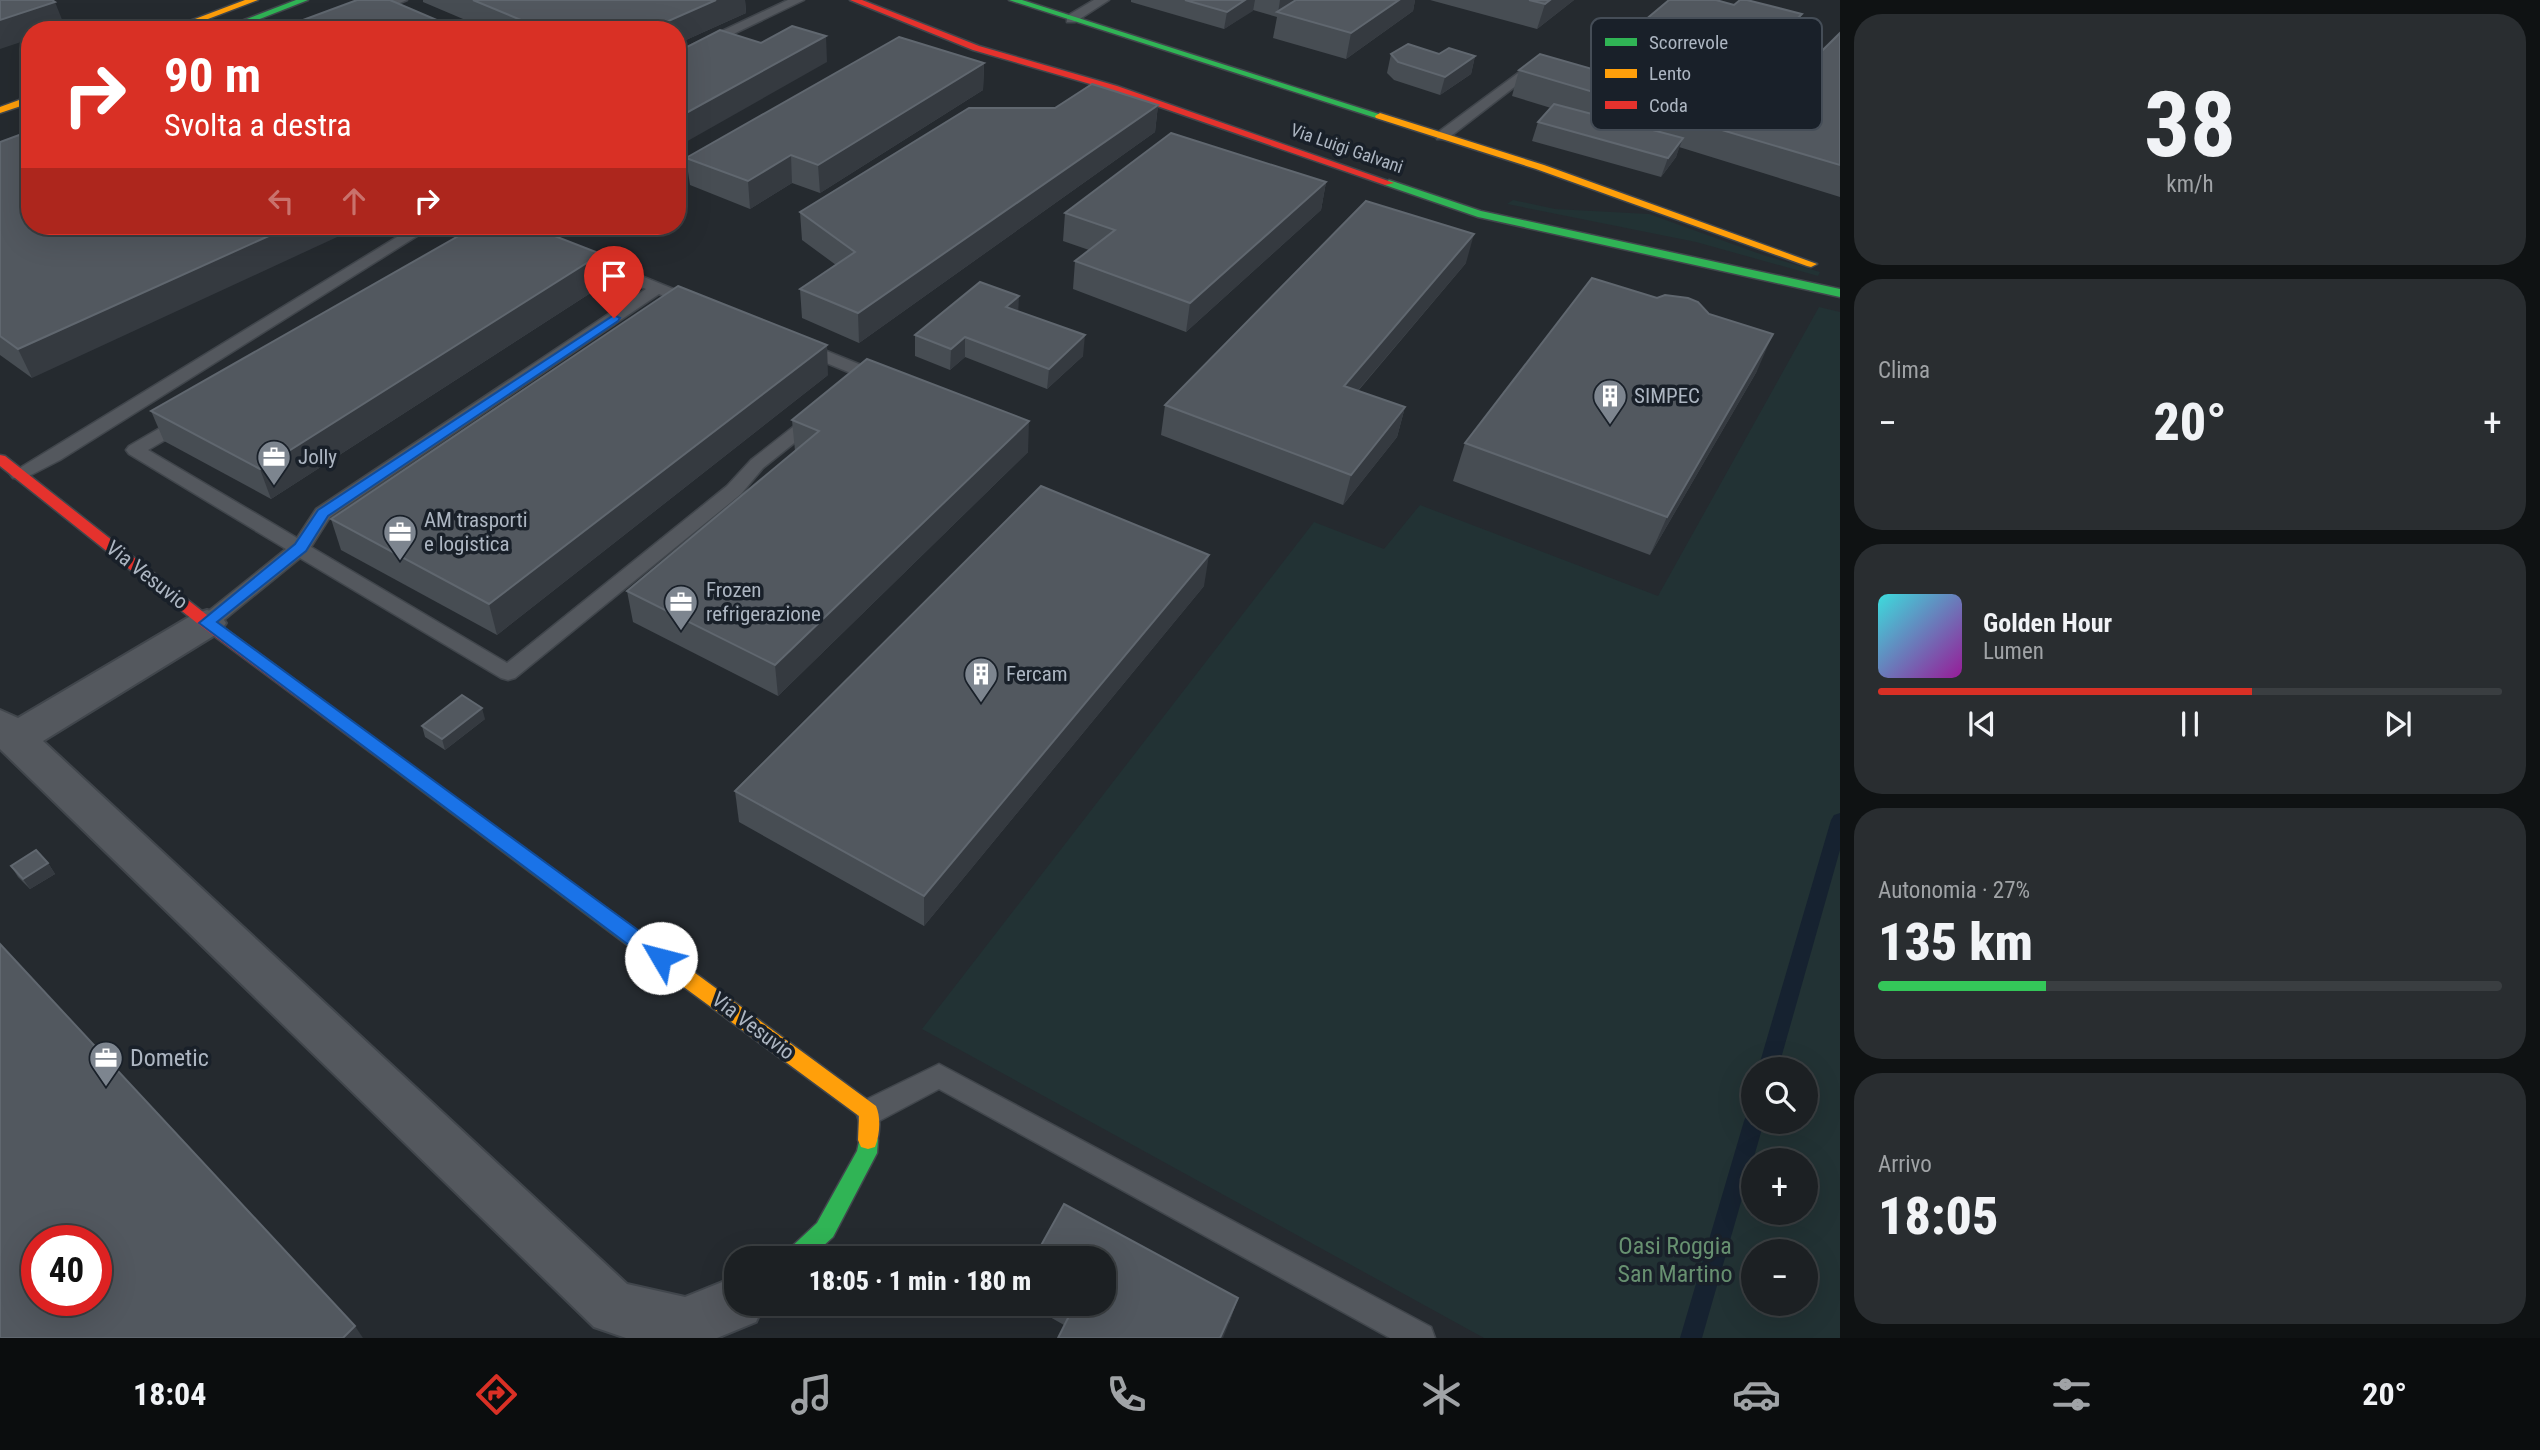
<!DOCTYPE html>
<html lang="it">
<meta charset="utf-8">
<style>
:root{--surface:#1c2023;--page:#292d30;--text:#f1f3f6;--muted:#a0a3a6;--line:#3a3e41;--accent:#d93025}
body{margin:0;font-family:"Roboto Condensed",sans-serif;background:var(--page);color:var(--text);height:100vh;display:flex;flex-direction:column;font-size:26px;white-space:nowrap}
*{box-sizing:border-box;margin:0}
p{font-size:23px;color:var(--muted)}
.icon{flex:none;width:38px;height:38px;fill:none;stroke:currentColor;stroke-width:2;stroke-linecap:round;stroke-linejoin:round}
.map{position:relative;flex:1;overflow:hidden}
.drawer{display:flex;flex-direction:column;gap:14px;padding:14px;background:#0f1213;width:700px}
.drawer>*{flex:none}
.banner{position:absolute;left:21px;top:21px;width:665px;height:214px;border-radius:28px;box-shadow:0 7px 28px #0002,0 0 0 2px var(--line);background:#d93025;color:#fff;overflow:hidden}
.controls{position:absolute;left:1741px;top:1057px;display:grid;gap:14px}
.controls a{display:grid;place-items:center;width:77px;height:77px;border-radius:50%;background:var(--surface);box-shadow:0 7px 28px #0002,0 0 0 2px var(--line);font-size:35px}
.speed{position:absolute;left:21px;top:1225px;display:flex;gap:14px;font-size:35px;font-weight:700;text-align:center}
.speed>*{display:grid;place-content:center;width:91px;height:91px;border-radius:50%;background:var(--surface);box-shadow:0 7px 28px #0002,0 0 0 2px var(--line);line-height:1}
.speed .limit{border:10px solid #d22;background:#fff;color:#111}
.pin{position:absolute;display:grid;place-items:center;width:60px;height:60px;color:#fff;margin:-72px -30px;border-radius:50% 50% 50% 0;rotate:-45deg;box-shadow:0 0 7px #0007}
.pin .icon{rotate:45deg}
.me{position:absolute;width:77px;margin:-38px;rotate:307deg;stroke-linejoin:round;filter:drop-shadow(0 0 5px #0008)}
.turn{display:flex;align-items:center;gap:24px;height:147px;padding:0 28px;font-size:32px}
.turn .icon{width:91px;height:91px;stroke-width:2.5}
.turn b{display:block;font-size:49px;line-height:60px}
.lanes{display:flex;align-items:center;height:66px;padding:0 28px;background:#0003;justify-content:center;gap:35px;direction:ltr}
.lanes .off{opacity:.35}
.big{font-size:52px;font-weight:800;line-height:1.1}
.drawer .card{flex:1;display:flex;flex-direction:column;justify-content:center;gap:10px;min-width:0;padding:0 24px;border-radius:28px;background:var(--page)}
.drawer .dial{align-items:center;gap:0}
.dial b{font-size:91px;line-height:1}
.song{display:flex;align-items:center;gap:21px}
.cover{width:84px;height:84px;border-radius:10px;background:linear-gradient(135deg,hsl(180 70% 55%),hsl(300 70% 35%))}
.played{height:7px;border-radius:4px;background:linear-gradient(90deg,var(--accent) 60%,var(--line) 60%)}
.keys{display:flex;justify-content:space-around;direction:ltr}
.heat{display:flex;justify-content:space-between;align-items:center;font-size:38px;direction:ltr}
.charge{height:10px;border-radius:5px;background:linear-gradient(90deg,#34c759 27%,var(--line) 0)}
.trip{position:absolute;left:724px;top:1246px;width:392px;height:70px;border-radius:28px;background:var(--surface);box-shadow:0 7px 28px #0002,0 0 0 2px var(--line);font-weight:800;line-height:70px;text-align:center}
.dock{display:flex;height:112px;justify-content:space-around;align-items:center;background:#0b0d0e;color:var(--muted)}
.dock .icon{width:49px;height:49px}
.dock .active{color:var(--accent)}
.dock b{font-size:32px;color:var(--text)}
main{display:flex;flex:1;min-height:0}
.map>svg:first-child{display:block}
</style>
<main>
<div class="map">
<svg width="1840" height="1338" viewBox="0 0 1840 1338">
<rect width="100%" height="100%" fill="#252a2f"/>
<g fill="#223234" fill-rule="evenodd">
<polygon points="1513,200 1555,209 1649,214 1763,255 1820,272 1818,276 1696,242 1507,204"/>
<path d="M1819,307L1840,312V1338H1484L922,1029L1314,522L1384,549L1420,505L1658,596ZM1754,1069H1806V1122H1754ZM1754,1160H1806V1213H1754ZM1754,1251H1806V1304H1754Z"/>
</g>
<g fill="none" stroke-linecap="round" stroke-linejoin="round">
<g fill="#162230" fill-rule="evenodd">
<polygon points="1840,813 1840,850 1778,1069 1758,1069 1831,820 1834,815"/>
<polygon points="1754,1112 1754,1122 1764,1122 1702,1338 1680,1338 1744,1121 1747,1114"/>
</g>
<g stroke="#41464c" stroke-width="3">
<g id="lane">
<polygon points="390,0 407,0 333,30 315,30"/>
<polygon points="788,0 804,0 677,61 677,52"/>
<polygon points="1094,0 1109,0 1075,22 1067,22 1067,16"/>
<polygon points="1525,68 1531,72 1530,75 1447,139 1437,139 1437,133"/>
<polygon points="415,226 433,226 60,460 25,478 13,478 10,474"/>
<path d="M508,226H518L876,371L879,375L763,468L741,494L515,678L508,680L501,678L300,558L214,628H200L197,623L200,618L286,549L129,454L126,450L129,446ZM514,235L646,289L316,509L297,538L148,450ZM659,294L858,376L751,460L727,486L507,663L311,547L330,517Z"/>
<polygon points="939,1064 1431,1327 1435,1338 1390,1338 939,1089 879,1121 869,1124 859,1121 856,1112 859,1103"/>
</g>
</g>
<g stroke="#41464c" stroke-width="4">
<polygon id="street" points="207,610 220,614 226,623 220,632 43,741 627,1284 685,1297 737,1276 737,1304 764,1304 756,1322 717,1338 626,1338 594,1327 0,749 0,710 18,718 194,614"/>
</g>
<g stroke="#41464c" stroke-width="3">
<g id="fast">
<polygon points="296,0 308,0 234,29 226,27"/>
<polygon points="1009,0 1022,0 1385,116 1376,118"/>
<polygon points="1389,180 1481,211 1840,289 1840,297 1478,217 1385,185 1384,183"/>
<polygon points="395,756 401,758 672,956 674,962 672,968 665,970 658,968 389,766 387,762 389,758"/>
<polygon points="868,1131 875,1133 878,1140 877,1153 833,1237 810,1258 784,1258 787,1251 817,1223 857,1151 861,1133"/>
</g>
</g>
<g stroke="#41464c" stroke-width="3">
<g id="slow">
<polygon points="245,0 258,0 179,30 166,30"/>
<polygon points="30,96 30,103 0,113 0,107"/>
<polygon points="1380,113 1544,165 1817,264 1811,267 1807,266 1536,169 1376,118 1375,116"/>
<path d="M665,954L672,956L876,1106C881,1117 880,1135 875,1147L868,1149L861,1147L858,1140L859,1116L658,968L656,962L658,956Z"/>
</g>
</g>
<g stroke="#41464c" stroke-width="3">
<g id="jam">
<polygon points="850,0 862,0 979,46 1117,86 1394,183 1385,185 1111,90 973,50"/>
<polygon points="0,455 5,456 212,619 401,758 403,762 401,766 389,766 202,627 0,466"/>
</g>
</g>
<use href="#lane" fill="#54585e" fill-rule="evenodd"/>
<use href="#street" fill="#54585e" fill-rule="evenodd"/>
<use href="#fast" fill="#30b455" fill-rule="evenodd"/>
<use href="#slow" fill="#ff9f0a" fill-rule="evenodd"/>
<use href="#jam" fill="#e5322d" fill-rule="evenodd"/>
</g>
<g fill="#474d53">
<polygon points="423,0 745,0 746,13 677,44 677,30 489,30 423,2"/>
<polygon points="1131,0 1415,0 1413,11 1346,59 1273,38 1277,17 1253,10 1224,29 1131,2"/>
<polygon points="1430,0 1574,0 1537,29"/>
<polygon points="1734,5 1802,14 1792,39 1724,107 1756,116 1840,33 1840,197 1679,147 1676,157 1661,177 1532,141 1538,122 1551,108 1512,96 1519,70 1593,69 1595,62"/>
<polygon points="1391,54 1439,54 1475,56 1471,74 1440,95 1394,80 1387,73"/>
<polygon points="984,63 983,90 820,193 792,183 750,209 690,185 686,158"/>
<polygon points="1158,105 1155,132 859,343 802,318 800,289 836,265 802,240 800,212 1055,108"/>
<polygon points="0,142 32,378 0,355"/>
<polygon points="1326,182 1321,210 1186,332 1073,289 1075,261 1089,250 1063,241 1065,213"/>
<polygon points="1466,263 1358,391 1405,407 1397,437 1343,505 1161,435 1165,405"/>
<polygon points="606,283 271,499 164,441 151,411"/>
<polygon points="1018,311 1083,356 1047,389 965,357 950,370 915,356 915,335"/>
<polygon points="1757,371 1650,555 1453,481 1465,443"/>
<polygon points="828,375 497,635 341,550 331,519"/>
<polygon points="792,420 1028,452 778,696 633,622 627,591 795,451"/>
<polygon points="1204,586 924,926 739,822 735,791"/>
<polygon points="485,719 445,750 425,737 422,726"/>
<polygon points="48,863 55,874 30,889 18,877 11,866"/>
<polygon points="1238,1298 1229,1323 1064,1325 1027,1304 1104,1304"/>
</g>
<g fill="#353a40">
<polygon points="716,0 745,0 746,13 677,44 677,30 648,30"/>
<polygon points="1245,0 1255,0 1253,11 1224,29 1227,12"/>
<polygon points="1280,0 1303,0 1278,13"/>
<polygon points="1399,0 1415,0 1413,11 1346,59 1351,33"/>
<polygon points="1550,0 1574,0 1537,29 1545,4"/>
<polygon points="55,2 65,27 57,30 30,30 30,39 0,49 0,20"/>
<polygon points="1802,14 1792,39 1707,124 1717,97"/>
<polygon points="826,36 827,62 677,147 677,118"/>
<polygon points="1475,56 1471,74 1440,95 1445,77"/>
<polygon points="984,63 983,90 820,193 818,165"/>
<polygon points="1158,105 1155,132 859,343 858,313"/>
<polygon points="1683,138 1676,157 1661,177 1668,158"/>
<polygon points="791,155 792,183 750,209 748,181"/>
<polygon points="1326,182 1321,210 1186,332 1190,303"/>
<polygon points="291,226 361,226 32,378 18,349"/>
<polygon points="1474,234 1466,263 1337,415 1344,386"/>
<polygon points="601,254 606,283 271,499 260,469"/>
<polygon points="1019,296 1018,316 1006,307"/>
<polygon points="1773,334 1757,371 1650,555 1667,517"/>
<polygon points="1085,335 1083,356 1047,389 1049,369"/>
<polygon points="965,337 965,357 950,370 951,349"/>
<polygon points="827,345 828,375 497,635 489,604"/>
<polygon points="1405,407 1397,437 1343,505 1351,475"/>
<polygon points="1029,421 1028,452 778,696 775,665"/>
<polygon points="1209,555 1204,586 924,926 924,896"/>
<polygon points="482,708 485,719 445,750 442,739"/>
<polygon points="48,863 55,874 30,889 23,879"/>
<polygon points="1238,1298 1229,1323 1223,1338 1220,1338"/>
<polygon points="355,1326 363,1338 343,1338"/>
</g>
<g fill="#52585f" stroke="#60676f" stroke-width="2" fill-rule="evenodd">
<polygon points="0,0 52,0 55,2 0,20"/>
<polygon points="357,0 390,0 460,30 276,30"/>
<polygon points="473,0 716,0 648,30 545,30"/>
<polygon points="1185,0 1245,0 1227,12"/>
<polygon points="1296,0 1399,0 1351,33 1277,12"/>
<polygon points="1529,0 1550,0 1545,4"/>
<polygon points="1669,0 1716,0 1734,5 1740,0 1747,0 1802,14 1717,97 1595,62"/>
<polygon points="792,26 826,36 677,118 677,52 720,30 761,43"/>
<polygon points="1840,33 1840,165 1519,70 1540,54 1756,116"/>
<polygon points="899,37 984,63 818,165 791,155 748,181 686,158"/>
<polygon points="1408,44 1439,54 1449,48 1475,56 1445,77 1398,62 1391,54"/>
<polygon points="1092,84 1158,105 858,313 800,289 855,252 800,212 969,108 1055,108"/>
<polygon points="1554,104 1683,138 1668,158 1538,122"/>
<polygon points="30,131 30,226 291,226 18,349 0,336 0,142"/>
<polygon points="1171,133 1326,182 1190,303 1075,261 1115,230 1065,213"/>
<polygon points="1366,201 1474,234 1344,386 1405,407 1351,475 1165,405"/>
<polygon points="476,226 529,226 601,254 260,469 151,411"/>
<polygon points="1592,278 1657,298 1665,295 1688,298 1698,302 1709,314 1773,334 1667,517 1465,443"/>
<polygon points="980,282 1019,296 1006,307 1085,335 1049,369 965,337 951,349 915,335"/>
<polygon points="678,286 827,345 489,604 331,519"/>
<polygon points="867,359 1029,421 775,665 627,591 819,431 792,420"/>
<polygon points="1041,486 1209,555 924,896 735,791"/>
<polygon points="462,695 482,708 442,739 422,726"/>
<polygon points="36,850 48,863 23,879 11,866"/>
<path d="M0,944L355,1326L343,1338H0ZM37,1241H96V1300H37Z"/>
<polygon points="1064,1204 1238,1298 1220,1338 1058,1338 1075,1304 1104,1304 1104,1258 1034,1258"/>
</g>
<polygon fill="#1a73e8" stroke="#114b97" stroke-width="2" points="614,315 620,318 618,321 328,516 306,551 217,622 668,952 670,958 668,964 661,966 654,964 199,623 295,544 318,510"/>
<defs>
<g id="building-pin" transform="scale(1.75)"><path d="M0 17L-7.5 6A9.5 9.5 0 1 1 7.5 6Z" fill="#7d858f" stroke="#192029"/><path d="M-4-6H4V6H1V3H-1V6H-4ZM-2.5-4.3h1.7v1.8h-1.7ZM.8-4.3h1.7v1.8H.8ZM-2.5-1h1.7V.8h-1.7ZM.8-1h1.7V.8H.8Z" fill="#fff"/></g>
<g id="office-pin" transform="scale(1.75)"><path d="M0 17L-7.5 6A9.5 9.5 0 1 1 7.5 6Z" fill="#7d858f" stroke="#192029"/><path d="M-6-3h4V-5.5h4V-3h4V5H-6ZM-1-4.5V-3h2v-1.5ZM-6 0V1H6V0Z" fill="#fff"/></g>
</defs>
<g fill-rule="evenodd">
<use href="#building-pin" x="1610" y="396"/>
<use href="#office-pin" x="274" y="457"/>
<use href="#office-pin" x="400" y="532"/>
<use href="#office-pin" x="681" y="602"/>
<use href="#building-pin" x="981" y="674"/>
<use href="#office-pin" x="106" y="1058"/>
</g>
<g text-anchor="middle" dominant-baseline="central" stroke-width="7" stroke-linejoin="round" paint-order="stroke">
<g font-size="18" fill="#adb6c2" stroke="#192029">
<text transform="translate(1347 148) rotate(19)">Via Luigi Galvani</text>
</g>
<g font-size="21" fill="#adb6c2" stroke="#192029" text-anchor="start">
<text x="1634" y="396">SIMPEC</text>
<text x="298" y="457">Jolly</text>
<text x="424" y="520">AM trasporti<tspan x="424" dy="24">e logistica</tspan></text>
<text x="706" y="590">Frozen<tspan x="706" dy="24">refrigerazione</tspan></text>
<text x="1006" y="674">Fercam</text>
</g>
<g font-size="21" fill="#adb6c2" stroke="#192029">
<text transform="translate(147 575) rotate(38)">Via Vesuvio</text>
<text transform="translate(753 1026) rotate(37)">Via Vesuvio</text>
</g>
<g font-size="24" fill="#adb6c2" stroke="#192029" text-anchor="start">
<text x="130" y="1058">Dometic</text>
</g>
<g font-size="24" fill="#679070" stroke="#192029">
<text x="1675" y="1246">Oasi Roggia<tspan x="1675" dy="28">San Martino</tspan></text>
</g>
</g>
<rect x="1591" y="18" width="231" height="112" rx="10" fill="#192029" stroke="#454d57" stroke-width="2"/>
<rect x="1605" y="38" width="32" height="8" fill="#30b455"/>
<rect x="1605" y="69" width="32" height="9" fill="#ff9f0a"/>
<rect x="1605" y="101" width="32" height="8" fill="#e5322d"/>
<g font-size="19" fill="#adb6c2">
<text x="1649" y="49">Scorrevole</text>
<text x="1649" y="80">Lento</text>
<text x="1649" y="112">Coda</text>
</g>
</svg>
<div class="controls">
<a><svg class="icon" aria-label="search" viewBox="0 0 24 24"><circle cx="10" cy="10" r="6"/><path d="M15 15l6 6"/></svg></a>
<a>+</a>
<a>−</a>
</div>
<div class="speed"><div class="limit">40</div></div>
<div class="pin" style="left:614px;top:318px;background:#d93025"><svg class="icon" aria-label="arrive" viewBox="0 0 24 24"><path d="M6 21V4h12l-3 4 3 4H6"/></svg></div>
<svg class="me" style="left:661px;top:958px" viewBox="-20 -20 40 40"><circle r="19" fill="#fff"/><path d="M0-13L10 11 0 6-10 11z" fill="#1a73e8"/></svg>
<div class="trip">18:05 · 1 min · 180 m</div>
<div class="banner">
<div class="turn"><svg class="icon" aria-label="right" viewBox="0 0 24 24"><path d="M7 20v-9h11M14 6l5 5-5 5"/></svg><div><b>90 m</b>Svolta a destra</div></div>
<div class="lanes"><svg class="icon off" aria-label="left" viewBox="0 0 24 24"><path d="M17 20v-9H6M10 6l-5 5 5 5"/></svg><svg class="icon off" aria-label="ahead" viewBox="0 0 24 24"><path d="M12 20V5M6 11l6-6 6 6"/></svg><svg class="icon" aria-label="right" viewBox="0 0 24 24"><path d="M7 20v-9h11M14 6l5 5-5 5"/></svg></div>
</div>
</div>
<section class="drawer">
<div class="card dial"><b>38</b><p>km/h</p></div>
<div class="card"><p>Clima</p>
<div class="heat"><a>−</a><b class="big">20°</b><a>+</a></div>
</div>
<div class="card">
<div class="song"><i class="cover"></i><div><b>Golden Hour</b><p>Lumen</p></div></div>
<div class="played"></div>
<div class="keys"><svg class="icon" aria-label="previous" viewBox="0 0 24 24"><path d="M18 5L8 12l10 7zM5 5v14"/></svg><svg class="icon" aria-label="pause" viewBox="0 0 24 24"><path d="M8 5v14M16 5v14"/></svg><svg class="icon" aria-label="next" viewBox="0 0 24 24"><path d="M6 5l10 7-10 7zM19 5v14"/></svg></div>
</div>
<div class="card"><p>Autonomia · 27%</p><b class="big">135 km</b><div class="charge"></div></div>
<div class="card"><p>Arrivo</p><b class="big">18:05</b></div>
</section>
</main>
<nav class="dock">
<b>18:04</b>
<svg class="icon active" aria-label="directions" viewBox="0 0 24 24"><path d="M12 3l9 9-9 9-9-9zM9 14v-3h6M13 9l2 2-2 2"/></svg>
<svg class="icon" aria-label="music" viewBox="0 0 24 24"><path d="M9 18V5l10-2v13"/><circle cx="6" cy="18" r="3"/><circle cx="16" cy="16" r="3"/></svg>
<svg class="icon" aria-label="phone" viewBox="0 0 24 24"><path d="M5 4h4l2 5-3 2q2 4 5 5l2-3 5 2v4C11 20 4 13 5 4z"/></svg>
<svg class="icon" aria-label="climate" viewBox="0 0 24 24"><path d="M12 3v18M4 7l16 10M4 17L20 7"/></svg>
<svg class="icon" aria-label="car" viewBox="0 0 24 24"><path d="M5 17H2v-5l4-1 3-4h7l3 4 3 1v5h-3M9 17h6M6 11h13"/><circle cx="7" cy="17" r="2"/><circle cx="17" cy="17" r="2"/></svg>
<svg class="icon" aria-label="filters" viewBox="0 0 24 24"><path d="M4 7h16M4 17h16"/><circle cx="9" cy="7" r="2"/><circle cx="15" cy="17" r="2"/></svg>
<b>20°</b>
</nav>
